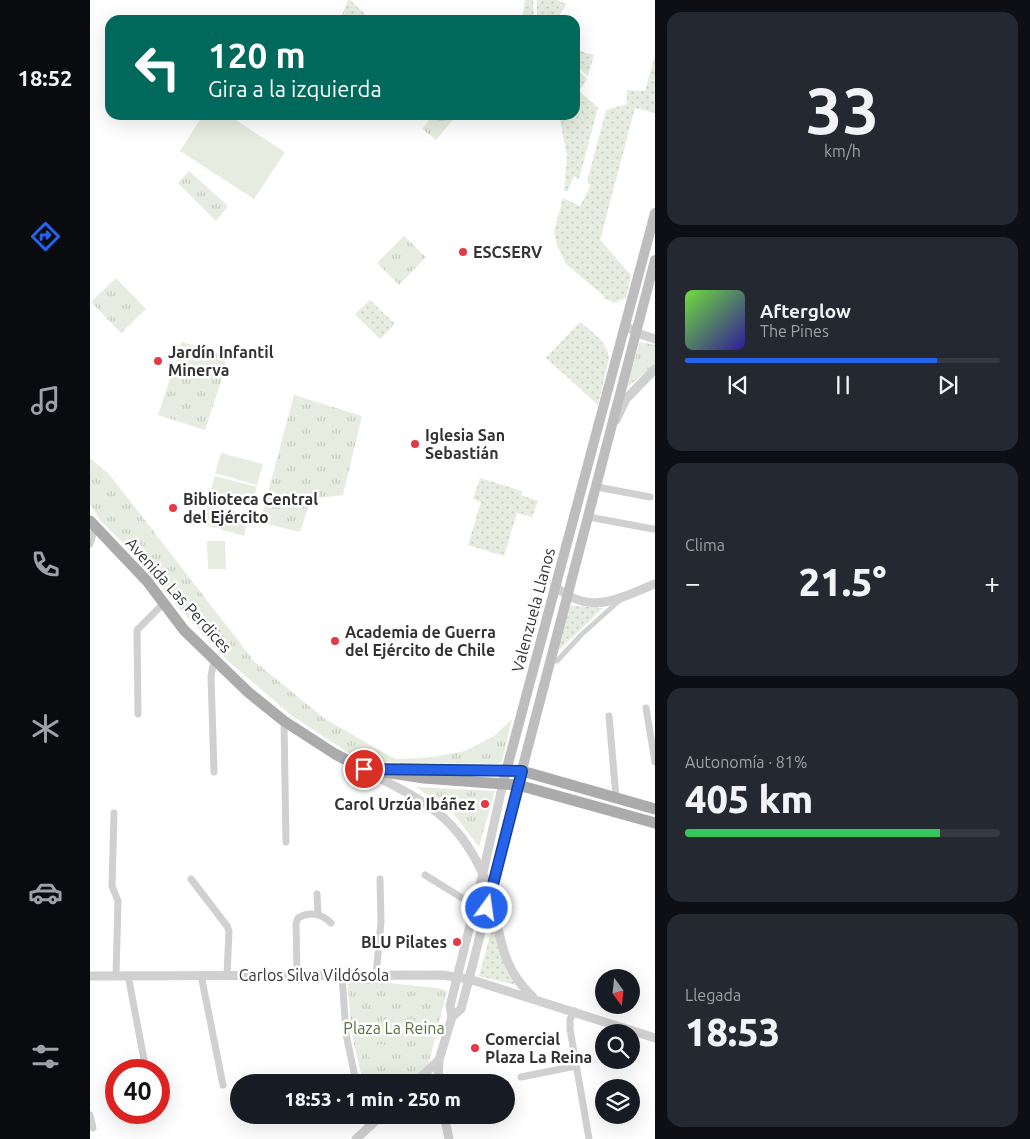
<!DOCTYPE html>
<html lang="es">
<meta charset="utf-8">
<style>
:root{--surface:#171b24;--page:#242831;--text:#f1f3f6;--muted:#9ea1a6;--line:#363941;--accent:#2563eb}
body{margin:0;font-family:Ubuntu,sans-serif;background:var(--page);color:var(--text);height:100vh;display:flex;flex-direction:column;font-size:19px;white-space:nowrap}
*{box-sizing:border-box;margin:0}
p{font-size:16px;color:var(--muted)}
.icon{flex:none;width:28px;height:28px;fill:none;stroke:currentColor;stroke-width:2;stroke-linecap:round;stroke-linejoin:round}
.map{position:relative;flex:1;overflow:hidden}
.panel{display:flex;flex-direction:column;gap:12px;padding:12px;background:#0d0f14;width:375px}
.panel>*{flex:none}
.banner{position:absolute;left:15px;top:15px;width:475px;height:105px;border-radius:15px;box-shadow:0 5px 20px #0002;background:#00695c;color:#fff;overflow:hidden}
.needle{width:32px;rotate:165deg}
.buttons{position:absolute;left:505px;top:969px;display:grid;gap:10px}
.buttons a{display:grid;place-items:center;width:45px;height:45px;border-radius:50%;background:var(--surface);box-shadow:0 5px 20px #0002;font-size:25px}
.speed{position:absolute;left:15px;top:1059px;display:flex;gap:10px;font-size:25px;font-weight:700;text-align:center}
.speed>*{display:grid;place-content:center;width:65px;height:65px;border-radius:50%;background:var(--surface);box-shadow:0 5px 20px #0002;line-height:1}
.speed .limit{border:8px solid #d22;background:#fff;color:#111}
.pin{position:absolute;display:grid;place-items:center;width:42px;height:42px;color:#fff;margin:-21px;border:2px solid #fff;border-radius:50%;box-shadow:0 1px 5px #0007}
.me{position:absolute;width:55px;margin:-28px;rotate:14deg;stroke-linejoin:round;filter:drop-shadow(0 0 4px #0008)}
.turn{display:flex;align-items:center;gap:18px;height:105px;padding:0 20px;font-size:22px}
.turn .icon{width:65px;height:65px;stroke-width:2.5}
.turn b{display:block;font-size:35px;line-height:42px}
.big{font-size:38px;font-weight:800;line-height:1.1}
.panel .widget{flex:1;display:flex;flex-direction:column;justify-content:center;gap:8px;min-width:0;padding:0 18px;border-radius:15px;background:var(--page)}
.panel .dial{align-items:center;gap:0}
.dial b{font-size:65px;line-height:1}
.song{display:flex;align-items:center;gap:15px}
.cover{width:60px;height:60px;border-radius:8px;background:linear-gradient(135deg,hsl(100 70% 55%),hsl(250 70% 35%))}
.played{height:5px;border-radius:2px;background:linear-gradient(90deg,var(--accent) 80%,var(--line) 80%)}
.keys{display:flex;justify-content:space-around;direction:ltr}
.heat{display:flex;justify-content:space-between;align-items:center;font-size:28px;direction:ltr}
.charge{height:8px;border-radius:4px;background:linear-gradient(90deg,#34c759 81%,var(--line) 0)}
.trip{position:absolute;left:140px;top:1074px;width:285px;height:50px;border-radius:25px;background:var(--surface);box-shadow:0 5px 20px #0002;font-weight:800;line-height:50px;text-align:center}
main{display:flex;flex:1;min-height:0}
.tab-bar{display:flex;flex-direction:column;width:90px;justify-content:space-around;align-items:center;background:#090b0e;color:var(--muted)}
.tab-bar .icon{width:35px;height:35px}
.tab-bar .on{color:var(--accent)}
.tab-bar b{font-size:22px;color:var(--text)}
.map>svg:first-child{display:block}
</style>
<main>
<nav class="tab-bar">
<b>18:52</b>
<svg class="icon on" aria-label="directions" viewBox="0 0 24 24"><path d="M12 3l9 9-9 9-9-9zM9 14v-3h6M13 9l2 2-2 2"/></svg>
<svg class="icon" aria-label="music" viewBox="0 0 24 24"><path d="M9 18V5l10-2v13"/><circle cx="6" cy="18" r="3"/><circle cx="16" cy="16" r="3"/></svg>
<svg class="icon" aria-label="phone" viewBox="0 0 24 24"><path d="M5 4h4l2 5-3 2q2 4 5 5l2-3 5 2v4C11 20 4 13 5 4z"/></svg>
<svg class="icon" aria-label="climate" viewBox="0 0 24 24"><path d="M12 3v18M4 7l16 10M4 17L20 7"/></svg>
<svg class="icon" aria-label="car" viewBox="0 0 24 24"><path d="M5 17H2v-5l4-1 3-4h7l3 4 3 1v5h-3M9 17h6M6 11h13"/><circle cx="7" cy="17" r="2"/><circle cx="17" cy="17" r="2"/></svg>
<svg class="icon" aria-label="filters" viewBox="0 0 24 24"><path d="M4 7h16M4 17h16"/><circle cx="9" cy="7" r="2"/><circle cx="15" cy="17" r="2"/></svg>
</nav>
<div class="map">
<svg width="565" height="1139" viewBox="0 0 565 1139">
<defs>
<pattern id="grass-dots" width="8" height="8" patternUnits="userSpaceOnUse" patternTransform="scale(1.25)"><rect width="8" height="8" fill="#e6ecdf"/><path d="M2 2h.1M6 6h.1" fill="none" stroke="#c6cbc0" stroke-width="1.8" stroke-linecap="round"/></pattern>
<pattern id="park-tufts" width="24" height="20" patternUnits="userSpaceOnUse" patternTransform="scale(1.25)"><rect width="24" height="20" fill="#e6ecdf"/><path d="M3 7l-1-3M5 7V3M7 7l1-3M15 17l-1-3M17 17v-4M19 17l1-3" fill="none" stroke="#c6cbc0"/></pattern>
</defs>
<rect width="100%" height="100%" fill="#fff"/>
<g fill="url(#grass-dots)">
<polygon points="258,0 260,0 281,20 250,20"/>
<polygon points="435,0 443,0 444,20 432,20"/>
<polygon points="447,0 466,0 477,4 466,20 447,20"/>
<polygon points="485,50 504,55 498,76 485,65"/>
<polygon points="565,55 565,113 545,108 510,240 541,275 536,298 525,303 513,298 514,296 476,264 466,243 464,231 473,198 490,206 501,185 497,182 516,110 537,104 537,90 555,91"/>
<polygon points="485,67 497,79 489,91 508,108 489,179 484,176 477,192 474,190 477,156 469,115 485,115"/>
<polygon points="280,300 305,324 290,339 265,314"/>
<path d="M490,322C502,332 517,341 519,358L508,405L456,358Z"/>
<polygon points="390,478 432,491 431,495 448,501 442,517 427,513 414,556 378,545 391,502 383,499"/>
<polygon points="476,605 513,608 464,655"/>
<polygon points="403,925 416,970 426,985 389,976"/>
</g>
<g fill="url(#park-tufts)">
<polygon points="343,115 367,115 346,140 332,129"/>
<polygon points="99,171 138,206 126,221 88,183"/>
<polygon points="314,236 336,257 309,285 287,263"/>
<polygon points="26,278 56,309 31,333 1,302"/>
<polygon points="92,342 133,355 136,366 115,430 68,415"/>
<polygon points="550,342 565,345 565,365 536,388"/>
<polygon points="204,395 272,416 253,495 221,499 210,532 170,522"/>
<polygon points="0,458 19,474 164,661 235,719 305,759 337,758 375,751 404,736 422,719 412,761 408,764 272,762 201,715 137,660 85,604 47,557 9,519 0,503"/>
<polygon points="326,787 405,791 389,847 363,813"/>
<polygon points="257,979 348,988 357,991 338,1066 319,1082 273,1082 262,1035"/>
</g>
<g fill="#e6ecdf">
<polygon points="113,115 138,115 195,152 164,199 90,151"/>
<polygon points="131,453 173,464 167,485 125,473"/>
<polygon points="125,476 167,487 161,508 119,496"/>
<polygon points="117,504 159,515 154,536 112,524"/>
<polygon points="117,541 135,541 136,569 118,569"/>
<circle cx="290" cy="1055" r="11"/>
</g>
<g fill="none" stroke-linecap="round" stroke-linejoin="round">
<polyline stroke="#d0d0d0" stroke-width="5" points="461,660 467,661 491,635 530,600"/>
<g stroke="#d0d0d0" stroke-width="7">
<polyline points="507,487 560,497"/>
<polyline points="499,517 563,529"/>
<polyline points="0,544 5,528"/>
<polyline points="556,708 565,762"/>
<polyline points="48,714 47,630 73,604"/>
<polyline points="519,716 526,797"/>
<polyline points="194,721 196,842"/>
<polyline points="124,772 121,676 124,661"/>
<polyline points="24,813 22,886 28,901 26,975"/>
<polyline points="335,875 385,906"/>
<polyline points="101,879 137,926 139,931 137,975"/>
<polyline points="227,894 228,914"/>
<polyline points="38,975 56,1070"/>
<polyline points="111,975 133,1085"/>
<path d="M207,975L206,924L208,918C220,911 232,914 241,923"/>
<polyline points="252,975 256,1034 266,1082"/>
<polyline points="286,975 291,922 290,879"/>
<polyline points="485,1011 480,1019 480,1029 499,1139"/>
<polyline points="431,1077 486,1066"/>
<polyline points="0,1115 3,1128"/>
<polyline points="275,1115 279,1127"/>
</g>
<g stroke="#d0d0d0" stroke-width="9">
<polyline points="535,325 547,333 565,339"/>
<polyline points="526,420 536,399 565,369"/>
<path d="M465,586C500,617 529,598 565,584"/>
<path d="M278,772C332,800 365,814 392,872C413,917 402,960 443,997"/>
<polyline points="0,976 352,975 379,979 565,1038"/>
<polyline points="362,1017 371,1009 379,979 428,785"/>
<polyline points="326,1082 349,1060"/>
<polyline points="348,1082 349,1060 362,1017 360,1006 393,873 413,783"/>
<polyline points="354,1115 359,1139"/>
<polyline points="266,1139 292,1115"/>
</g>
<g stroke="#bdbdbd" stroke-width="10">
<polyline points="413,783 565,213"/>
<polyline points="428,785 565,260"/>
</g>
<g stroke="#ababab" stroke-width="11">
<polyline points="0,521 57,581 94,630 158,692 194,721 245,754 274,769 334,778 428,785 565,823"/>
<polyline points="311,769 432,771 565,809"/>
</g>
</g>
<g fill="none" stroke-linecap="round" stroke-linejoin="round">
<g stroke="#184099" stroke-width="12">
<polyline id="route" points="274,769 432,771 397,908"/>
</g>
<use href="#route" stroke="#2563eb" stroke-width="9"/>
</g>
<g fill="#e63946" stroke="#fff" stroke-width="2">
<circle cx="373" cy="252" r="5"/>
<circle cx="68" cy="361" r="5"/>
<circle cx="325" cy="444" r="5"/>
<circle cx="83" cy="508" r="5"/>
<circle cx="245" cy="641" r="5"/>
<circle cx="395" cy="804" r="5"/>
<circle cx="367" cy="942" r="5"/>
<circle cx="385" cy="1048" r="5"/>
</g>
<g text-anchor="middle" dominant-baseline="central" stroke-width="5" stroke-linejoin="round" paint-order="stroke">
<g font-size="16" font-weight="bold" fill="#333" stroke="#fff" text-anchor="start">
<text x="383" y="252">ESCSERV</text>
<text x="78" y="352">Jardín Infantil<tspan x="78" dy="18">Minerva</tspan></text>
<text x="335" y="435">Iglesia San<tspan x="335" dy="18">Sebastián</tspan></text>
<text x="93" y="499">Biblioteca Central<tspan x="93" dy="18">del Ejército</tspan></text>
<text x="255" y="632">Academia de Guerra<tspan x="255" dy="18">del Ejército de Chile</tspan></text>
<text x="385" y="804" text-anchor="end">Carol Urzúa Ibáñez</text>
<text x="357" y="942" text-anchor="end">BLU Pilates</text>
<text x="395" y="1039">Comercial<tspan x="395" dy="18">Plaza La Reina</tspan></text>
</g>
<g font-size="16" fill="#333" stroke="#fff">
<text transform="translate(89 595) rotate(48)">Avenida Las Perdices</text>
<text transform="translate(443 610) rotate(-75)">Valenzuela Llanos</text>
<text x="224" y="975">Carlos Silva Vildósola</text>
</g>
<g font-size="16" fill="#56703f" stroke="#fff">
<text x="304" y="1028">Plaza La Reina</text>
</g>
</g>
</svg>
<div class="buttons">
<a><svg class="needle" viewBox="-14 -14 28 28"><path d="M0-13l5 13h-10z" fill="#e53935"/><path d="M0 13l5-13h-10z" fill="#9ea1a6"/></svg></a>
<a><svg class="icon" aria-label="search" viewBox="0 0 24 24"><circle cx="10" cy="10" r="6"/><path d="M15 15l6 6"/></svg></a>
<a><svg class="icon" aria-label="layers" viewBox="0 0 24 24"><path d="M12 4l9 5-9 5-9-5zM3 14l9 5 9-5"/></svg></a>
</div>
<div class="speed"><div class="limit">40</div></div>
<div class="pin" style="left:274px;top:769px;background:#d93025"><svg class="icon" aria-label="arrive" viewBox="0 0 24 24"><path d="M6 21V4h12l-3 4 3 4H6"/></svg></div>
<svg class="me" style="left:397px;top:908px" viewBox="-20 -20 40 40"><circle r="17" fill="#2563eb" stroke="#fff" stroke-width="3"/><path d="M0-11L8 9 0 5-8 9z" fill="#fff"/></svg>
<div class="trip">18:53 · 1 min · 250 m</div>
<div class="banner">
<div class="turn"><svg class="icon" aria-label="left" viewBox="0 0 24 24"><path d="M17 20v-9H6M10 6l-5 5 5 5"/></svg><div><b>120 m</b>Gira a la izquierda</div></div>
</div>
</div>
<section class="panel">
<div class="widget dial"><b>33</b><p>km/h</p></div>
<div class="widget">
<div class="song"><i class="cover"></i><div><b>Afterglow</b><p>The Pines</p></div></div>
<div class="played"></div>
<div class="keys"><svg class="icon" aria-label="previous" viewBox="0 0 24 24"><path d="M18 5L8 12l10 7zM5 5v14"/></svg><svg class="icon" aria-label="pause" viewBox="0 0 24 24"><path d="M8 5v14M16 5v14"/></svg><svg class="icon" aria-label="next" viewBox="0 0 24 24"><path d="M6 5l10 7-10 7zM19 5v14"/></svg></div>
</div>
<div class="widget"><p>Clima</p>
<div class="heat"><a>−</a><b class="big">21.5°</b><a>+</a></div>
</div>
<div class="widget"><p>Autonomía · 81%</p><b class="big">405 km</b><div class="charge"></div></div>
<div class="widget"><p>Llegada</p><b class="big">18:53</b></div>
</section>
</main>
